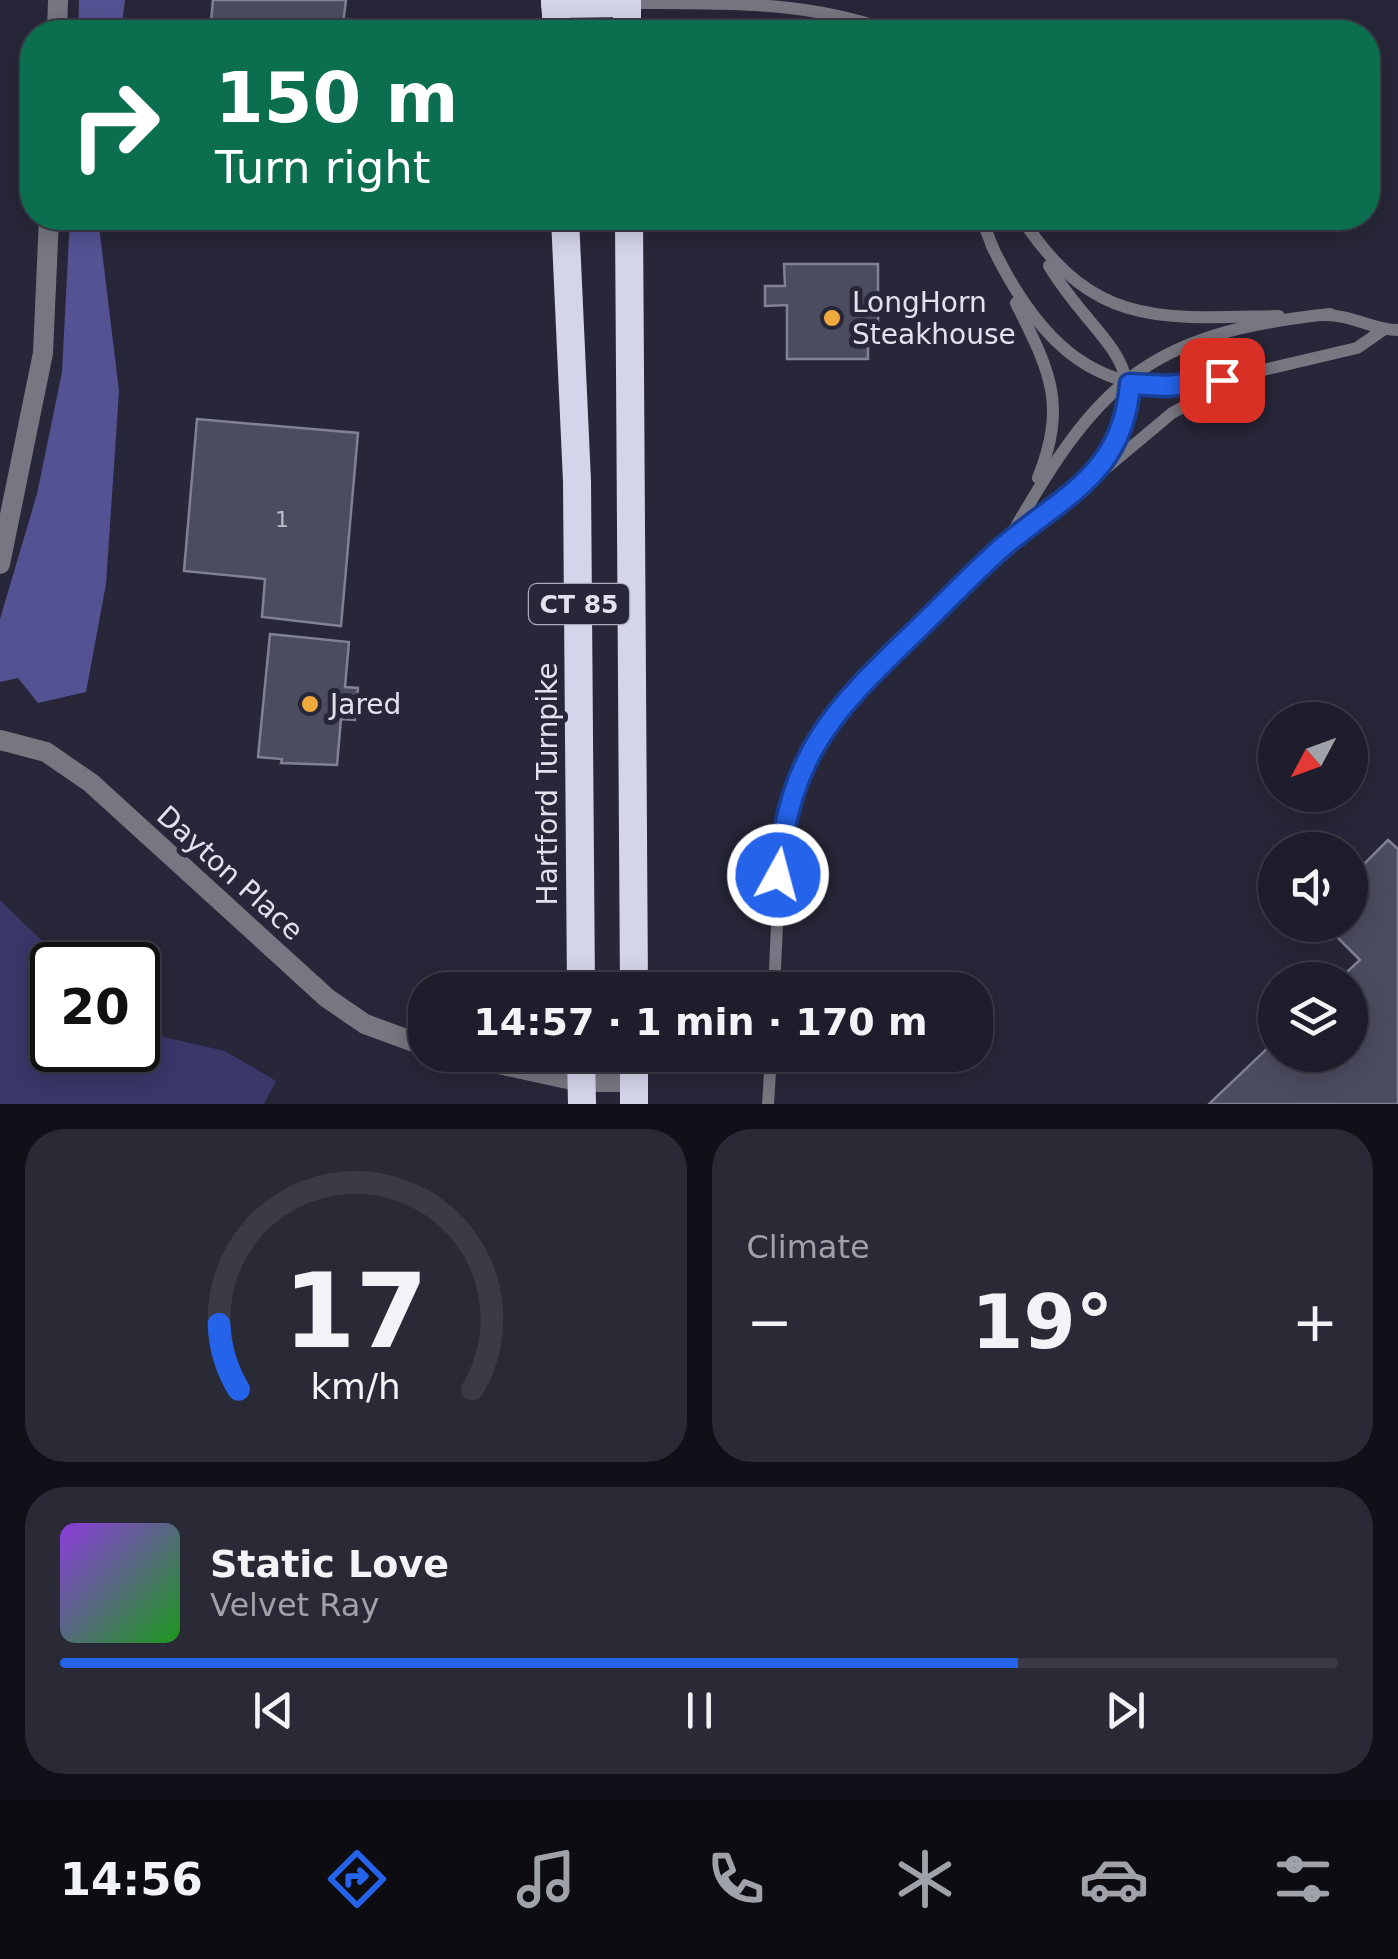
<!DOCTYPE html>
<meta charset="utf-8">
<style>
:root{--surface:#1d1d2b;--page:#2a2a37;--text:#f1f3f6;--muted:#a0a2a9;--line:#3b3b47;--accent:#2563eb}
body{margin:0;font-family:"DejaVu Sans",sans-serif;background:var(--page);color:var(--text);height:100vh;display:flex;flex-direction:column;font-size:38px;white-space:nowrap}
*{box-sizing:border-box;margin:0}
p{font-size:32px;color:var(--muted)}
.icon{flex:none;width:55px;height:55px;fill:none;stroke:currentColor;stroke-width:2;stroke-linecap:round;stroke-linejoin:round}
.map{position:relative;height:1104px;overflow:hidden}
.side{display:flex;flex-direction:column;gap:25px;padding:25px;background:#101018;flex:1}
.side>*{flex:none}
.banner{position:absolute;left:20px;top:20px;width:1360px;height:210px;border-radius:40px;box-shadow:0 5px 25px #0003,0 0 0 2px var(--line);background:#0b6e4f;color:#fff;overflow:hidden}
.needle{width:65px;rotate:229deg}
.controls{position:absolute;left:1258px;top:702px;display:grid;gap:20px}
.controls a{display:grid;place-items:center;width:110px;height:110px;border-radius:50%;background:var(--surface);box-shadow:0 5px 25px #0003,0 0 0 2px var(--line);font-size:50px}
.speed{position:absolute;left:30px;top:942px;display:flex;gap:20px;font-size:50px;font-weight:700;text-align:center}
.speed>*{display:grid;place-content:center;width:130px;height:130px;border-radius:50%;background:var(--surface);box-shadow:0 5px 25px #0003,0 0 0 2px var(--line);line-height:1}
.speed .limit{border:5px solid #111;border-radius:15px;background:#fff;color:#111}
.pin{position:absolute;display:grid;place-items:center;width:85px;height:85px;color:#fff;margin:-42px;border-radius:20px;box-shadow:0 5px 15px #0006}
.me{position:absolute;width:110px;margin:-55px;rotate:7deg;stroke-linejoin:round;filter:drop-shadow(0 0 8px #0008)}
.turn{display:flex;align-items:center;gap:35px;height:210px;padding:0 30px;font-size:45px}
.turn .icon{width:130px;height:130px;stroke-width:2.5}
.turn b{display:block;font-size:70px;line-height:85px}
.big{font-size:75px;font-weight:800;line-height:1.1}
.side .card{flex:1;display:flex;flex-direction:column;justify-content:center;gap:15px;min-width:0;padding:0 35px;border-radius:40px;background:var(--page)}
.side .dial{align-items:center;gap:0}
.dial svg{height:260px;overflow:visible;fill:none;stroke:var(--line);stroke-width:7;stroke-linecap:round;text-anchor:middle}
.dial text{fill:var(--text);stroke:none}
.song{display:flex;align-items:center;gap:30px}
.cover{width:120px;height:120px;border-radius:15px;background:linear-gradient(135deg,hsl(270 70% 55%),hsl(120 70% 35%))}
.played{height:10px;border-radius:5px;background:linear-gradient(90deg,var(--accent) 75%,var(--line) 75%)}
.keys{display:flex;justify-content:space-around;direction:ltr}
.heat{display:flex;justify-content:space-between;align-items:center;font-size:55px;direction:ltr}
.side .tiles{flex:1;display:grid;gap:25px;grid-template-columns:1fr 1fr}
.card:last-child{grid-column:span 2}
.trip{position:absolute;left:408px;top:972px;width:585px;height:100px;border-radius:40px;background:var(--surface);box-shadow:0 5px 25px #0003,0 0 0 2px var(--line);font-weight:800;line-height:100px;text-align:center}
.tabs{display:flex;height:160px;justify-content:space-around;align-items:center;background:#0c0c11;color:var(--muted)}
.tabs .icon{width:70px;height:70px}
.tabs .on{color:var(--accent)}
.tabs b{font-size:45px;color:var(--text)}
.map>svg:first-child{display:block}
</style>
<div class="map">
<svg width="1398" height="1104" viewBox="0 0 1398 1104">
<rect width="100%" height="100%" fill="#272739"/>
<polygon fill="#3a3769" points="0,900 67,965 52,965 52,1050 138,1050 138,1025 164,1037 225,1051 276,1081 264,1104 0,1104"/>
<g fill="#545293">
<polygon points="79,0 125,0 121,32 78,32"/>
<polygon points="70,218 98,218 119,391 106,584 86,692 38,703 18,678 0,682 0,619 37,494 62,372"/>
</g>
<g fill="#4c4c60" stroke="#808096" stroke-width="2.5">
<polygon points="213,0 346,0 342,32 210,32"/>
<polygon points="784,264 878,264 878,330 868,330 868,359 787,359 787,305 765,306 765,286 785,286"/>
<polygon points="197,419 358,433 341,626 262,617 265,579 184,571"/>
<polygon points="270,634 349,642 345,687 358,688 355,720 341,719 337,765 281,763 282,759 258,757"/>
<polygon points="1388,840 1398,849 1398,1104 1209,1104 1275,1041 1275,1055 1350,1055 1350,980 1338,980 1360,960 1325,925 1350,925 1350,878"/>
</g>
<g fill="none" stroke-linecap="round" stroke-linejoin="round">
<g stroke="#767780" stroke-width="12">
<path d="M627,3C719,3 807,0 893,32"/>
<polyline points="981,218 993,248"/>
<path d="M1029,229C1099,329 1167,318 1279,316"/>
<path d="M991,244C1038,343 1100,406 1217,381"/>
<path d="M1049,266C1100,350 1165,362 1100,468"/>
<path d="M1016,303C1049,370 1068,403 1038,478"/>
<path d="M1324,315C1354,315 1372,330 1398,330"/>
<polyline points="1237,376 1357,348 1383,330"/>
<path d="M1009,539C1097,383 1147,333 1330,314"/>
<polyline points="774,990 781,839 788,801 818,733 848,697 1006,545 1074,495 1172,413 1244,375"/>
<polyline points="768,1104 771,1055"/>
</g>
<g stroke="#767780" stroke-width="20">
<polyline points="57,32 58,0"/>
<polyline points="0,564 43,353 49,218"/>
</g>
<g stroke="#767780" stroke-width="20">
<polyline points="0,740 46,752 91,783 327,998 365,1024 425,1046"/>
<polyline points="457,1055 581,1082 634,1082"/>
</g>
<g stroke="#d4d5ea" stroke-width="28">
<polyline points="555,0 557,32"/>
<polyline points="627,0 627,32"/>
<polyline points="555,4 627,3"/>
<polyline points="565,218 577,481 581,990"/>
<polyline points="629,218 634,990"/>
<polyline points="581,1055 582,1104"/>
<polyline points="634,1055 634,1104"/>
</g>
</g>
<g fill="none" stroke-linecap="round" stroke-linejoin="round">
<g stroke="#184099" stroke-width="25">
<path id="route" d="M778,875C790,749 835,709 922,625C949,599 976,570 1005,545C1066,494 1123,473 1130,384L1167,386L1222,380"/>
</g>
<use href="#route" stroke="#2563eb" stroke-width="18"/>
</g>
<g fill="#eea83c" stroke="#272739" stroke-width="4">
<circle cx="832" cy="318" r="10"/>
<circle cx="310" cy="704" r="10"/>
</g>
<g text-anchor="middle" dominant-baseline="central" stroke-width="10" stroke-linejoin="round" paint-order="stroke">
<g font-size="22" fill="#bcbcca">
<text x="282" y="519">1</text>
</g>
<rect fill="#272739" stroke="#a9aab8" stroke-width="2.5" x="529" y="584" width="100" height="40" rx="8"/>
<g font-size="25" font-weight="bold" fill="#e1e2ee">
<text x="579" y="604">CT 85</text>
</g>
<g font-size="28" fill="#e1e2ee" stroke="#272739" text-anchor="start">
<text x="852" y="302">LongHorn<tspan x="852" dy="32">Steakhouse</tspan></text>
<text x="330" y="704">Jared</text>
</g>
<g font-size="28" fill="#e1e2ee" stroke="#272739">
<text transform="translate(547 784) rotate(-90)">Hartford Turnpike</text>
<text transform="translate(230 873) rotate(42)">Dayton Place</text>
</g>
</g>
</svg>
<div class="controls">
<a><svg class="needle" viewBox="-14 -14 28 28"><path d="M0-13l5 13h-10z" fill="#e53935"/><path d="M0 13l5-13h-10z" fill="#a0a2a9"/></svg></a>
<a><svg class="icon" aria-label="sound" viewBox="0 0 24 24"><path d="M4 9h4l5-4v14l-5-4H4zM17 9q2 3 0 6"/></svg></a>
<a><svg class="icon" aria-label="layers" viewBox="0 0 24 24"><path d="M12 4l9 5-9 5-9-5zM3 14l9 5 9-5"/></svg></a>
</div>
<div class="speed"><div class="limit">20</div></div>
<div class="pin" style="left:1222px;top:380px;background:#d93025"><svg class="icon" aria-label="arrive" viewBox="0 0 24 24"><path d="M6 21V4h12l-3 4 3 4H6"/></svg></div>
<svg class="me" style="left:778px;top:875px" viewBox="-20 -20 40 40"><circle r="17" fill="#2563eb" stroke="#fff" stroke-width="3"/><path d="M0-11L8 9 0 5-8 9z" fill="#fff"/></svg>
<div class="trip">14:57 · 1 min · 170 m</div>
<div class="banner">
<div class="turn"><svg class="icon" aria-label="right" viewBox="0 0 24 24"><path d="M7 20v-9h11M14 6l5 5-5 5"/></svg><div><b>150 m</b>Turn right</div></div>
</div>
</div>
<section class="side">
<div class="tiles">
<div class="card dial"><svg viewBox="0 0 100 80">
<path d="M14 69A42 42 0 1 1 86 69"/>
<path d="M14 69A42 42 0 0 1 8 49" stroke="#2563eb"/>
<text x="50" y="56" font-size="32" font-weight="700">17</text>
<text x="50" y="72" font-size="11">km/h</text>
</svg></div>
<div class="card"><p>Climate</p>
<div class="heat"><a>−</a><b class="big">19°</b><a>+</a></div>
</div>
<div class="card">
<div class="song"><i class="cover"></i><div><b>Static Love</b><p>Velvet Ray</p></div></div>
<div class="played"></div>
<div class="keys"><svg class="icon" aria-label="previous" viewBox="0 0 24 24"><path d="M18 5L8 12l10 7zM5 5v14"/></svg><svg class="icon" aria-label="pause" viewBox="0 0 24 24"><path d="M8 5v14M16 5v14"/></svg><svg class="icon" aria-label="next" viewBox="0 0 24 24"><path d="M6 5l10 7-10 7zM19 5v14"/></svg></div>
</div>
</div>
</section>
<nav class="tabs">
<b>14:56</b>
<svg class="icon on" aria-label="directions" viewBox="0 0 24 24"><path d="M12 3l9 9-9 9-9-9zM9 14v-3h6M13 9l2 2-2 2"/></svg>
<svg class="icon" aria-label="music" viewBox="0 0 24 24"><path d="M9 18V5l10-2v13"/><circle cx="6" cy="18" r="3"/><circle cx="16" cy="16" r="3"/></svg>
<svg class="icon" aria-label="phone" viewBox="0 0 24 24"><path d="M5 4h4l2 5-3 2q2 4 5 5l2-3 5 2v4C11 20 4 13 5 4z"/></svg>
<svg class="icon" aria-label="climate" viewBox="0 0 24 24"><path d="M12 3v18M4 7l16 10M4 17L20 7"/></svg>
<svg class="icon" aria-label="car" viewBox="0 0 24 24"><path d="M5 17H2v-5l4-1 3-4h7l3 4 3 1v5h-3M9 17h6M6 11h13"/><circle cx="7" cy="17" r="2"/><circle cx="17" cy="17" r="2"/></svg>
<svg class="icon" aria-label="filters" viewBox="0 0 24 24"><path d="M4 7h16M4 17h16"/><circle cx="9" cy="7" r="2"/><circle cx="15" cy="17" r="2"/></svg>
</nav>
